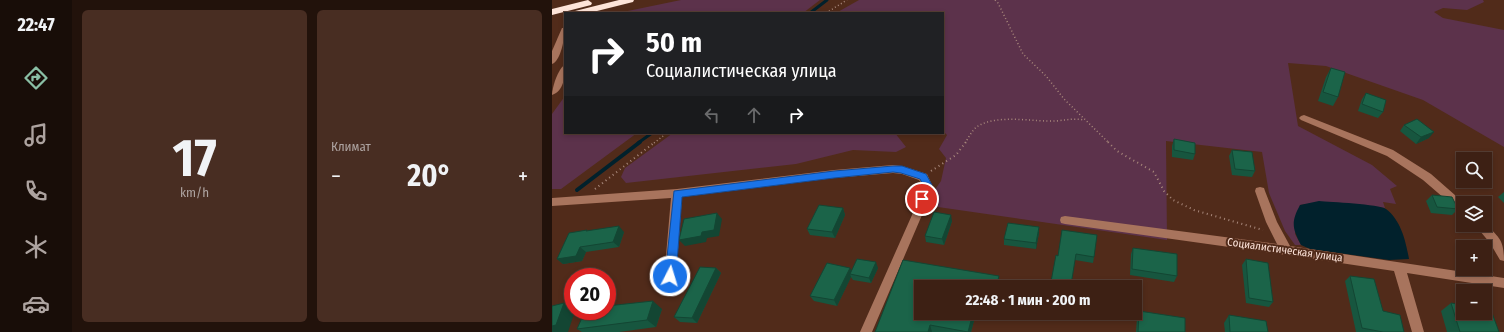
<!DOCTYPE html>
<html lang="ru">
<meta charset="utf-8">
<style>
:root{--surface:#3d2014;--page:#482d22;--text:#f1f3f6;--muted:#ada3a0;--line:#563e34;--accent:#8abfa5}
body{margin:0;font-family:"Fira Sans Condensed",sans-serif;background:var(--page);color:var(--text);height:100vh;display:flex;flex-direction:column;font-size:15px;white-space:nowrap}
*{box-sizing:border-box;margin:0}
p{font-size:13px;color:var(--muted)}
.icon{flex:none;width:22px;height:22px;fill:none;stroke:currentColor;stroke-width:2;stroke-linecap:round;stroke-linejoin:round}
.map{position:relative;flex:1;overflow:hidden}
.drawer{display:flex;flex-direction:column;gap:10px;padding:10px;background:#22120b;width:480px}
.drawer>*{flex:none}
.hud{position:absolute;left:12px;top:12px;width:380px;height:122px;border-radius:0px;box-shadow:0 2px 6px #0003,0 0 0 1px var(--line);background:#202124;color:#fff;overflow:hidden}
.tools{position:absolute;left:904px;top:152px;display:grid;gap:8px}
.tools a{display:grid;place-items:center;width:36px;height:36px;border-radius:0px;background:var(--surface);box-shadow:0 2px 6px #0003,0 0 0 1px var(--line);font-size:20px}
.speed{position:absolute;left:12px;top:268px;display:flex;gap:8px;font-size:20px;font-weight:700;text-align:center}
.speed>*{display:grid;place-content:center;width:52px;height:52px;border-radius:50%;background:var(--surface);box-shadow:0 2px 6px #0003,0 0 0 1px var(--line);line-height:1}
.speed .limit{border:6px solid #d22;background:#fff;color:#111}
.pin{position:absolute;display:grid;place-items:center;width:34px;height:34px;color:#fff;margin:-17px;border:2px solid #fff;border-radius:50%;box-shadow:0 1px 4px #0007}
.me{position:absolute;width:44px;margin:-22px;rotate:5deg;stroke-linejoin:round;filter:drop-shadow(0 0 3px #0008)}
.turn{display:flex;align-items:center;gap:14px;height:84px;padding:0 16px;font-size:18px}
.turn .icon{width:52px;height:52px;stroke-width:2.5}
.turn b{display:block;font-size:28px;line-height:34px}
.lanes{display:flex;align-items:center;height:38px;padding:0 16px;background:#0003;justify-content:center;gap:20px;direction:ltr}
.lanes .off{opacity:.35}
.big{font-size:30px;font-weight:700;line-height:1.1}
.drawer .tile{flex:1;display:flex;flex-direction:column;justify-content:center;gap:6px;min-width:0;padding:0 14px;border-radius:6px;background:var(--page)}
.drawer .dial{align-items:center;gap:0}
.dial b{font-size:52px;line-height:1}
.heat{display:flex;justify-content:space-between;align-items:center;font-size:22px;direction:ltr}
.drawer .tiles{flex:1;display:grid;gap:10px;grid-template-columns:repeat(2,1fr)}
.trip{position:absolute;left:362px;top:280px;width:228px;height:40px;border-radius:0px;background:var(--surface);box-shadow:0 2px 6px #0003,0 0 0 1px var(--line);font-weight:700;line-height:40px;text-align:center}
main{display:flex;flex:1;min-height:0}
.dock{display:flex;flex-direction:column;width:72px;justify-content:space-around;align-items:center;background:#180d08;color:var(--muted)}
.dock .icon{width:28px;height:28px}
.dock .active{color:var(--accent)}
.dock b{font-size:18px;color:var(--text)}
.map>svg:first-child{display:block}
</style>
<main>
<nav class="dock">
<b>22:47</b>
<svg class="icon active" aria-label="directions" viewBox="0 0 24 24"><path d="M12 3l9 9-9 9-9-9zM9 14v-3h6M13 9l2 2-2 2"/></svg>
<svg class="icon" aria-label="music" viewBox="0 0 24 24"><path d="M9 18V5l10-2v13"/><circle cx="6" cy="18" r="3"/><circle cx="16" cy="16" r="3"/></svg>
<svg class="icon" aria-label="phone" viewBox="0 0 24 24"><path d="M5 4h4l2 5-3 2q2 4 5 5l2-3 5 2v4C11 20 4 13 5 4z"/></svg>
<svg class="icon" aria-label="climate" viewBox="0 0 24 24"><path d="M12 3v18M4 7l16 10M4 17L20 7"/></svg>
<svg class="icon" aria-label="car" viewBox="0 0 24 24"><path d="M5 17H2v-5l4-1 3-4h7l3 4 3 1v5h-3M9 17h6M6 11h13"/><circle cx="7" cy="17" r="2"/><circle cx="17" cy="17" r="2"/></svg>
</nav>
<section class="drawer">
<div class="tiles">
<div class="tile dial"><b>17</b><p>km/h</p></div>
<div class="tile"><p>Климат</p>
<div class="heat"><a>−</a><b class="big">20°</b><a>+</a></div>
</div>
</div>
</section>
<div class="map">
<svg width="952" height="332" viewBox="0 0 952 332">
<rect width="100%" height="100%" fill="#512b1a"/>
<g fill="#5c324b">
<polygon points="129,0 268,0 251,13 66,13"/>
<path d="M307,0H931L932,2L915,10L891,8L882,12L891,18L952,30V147L871,100L774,66L736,63L746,126L820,165L845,186L838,189L844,204L831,202L833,208C805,204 777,200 748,205L743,234L749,245H743L733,231L717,193L710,152L614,141L615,240L372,205L389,181L394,158L387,149L395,135L391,131V13H284Z"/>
<polygon points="13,96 13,133 85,133 9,189 0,189 0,114"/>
<polygon points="121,133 343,133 354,147 344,152 301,150 244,164 74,183 69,177 73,168"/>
</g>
<path fill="#01212c" d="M767,201C778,202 827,204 834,209C849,220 854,242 857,259L837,260L758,249L749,245C740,228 739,222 748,205Z"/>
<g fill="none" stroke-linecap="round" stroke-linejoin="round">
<g stroke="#01212c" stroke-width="3">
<polyline points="258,13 275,0"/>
<polyline points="86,143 100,133"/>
</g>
<polyline stroke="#01212c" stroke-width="4" points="25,190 88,142"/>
<g stroke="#a9897c" stroke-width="1.5" stroke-dasharray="1 2.5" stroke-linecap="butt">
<polyline points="443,0 446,3 471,54 494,76 512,99 557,143"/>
<polyline points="274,13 295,0"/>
<polyline points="102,143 115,133"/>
<path d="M413,143C417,137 420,130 426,126C446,114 482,122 504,121C514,120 522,118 532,120"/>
</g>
<g stroke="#a9897c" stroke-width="2" stroke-dasharray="1 3.5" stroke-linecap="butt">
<polyline points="556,142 565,151 602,172 612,191 621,200 642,210 711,230"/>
<polyline points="379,171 404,155 414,142"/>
<polyline points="43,189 103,142"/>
</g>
<g fill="#a8745d" fill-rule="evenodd">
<path d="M10,28H13C13,36 9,61 0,64V51Z"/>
<path d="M13,65C13,76 12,91 0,95C0,88 6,68 13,65Z"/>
<polygon points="752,115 841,150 879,174 912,203 911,203 911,212 907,211 871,180 835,156 749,120 747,118 749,116"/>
<polygon points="341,165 350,166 375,174 380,185 370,215 320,332 308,332 360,215 370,185 367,180 350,174 341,173 282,178 130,197 123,290 121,294 117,295 113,294 111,290 119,198 0,206 0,198 125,189 282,170"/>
<polygon points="708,187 712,188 713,191 725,222 738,246 952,278 952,288 855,273 872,332 860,332 842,271 735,255 513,224 509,223 508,220 509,217 513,216 725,244 714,222 703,191 704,188"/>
<path d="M933,223C947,238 952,239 952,261L948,260L938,243L923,225H933Z"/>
</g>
<g fill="#fee4d9" fill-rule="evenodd">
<polygon points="36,0 40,3 39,5 0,15 0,9"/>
<polygon points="67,0 82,0 81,2 37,13 22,13 23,11"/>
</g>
</g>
<g fill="#17563f">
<polygon points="779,68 786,97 781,106 766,101 774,77"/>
<polygon points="814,93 831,112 826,118 806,111 810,99"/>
<polygon points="852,125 877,138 864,144 848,131"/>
<polygon points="622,139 643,154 641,160 620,157 620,146"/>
<polygon points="680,150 703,171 700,177 680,175 677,156"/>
<polygon points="952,192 952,203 946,197"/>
<polygon points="880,195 906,209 900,215 879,213 874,201"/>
<polygon points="291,208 293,215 283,238 258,235 255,229"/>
<polygon points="400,221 392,245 374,242 373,236"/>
<polygon points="487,227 487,233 484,249 452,245 452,239"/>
<polygon points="510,230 542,257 541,263 523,260 498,287 506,256"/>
<polygon points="36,231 72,232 67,247 34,252 30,261 11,264 5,259"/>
<polygon points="581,248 625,276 622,282 578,275 579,254"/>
<polygon points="694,259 721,302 717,307 694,303 690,265"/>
<polygon points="164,268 169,273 145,323 128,322 122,317"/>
<polygon points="326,268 319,283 301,280 299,277 285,306 262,301 258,296 300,271"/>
<polygon points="447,276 447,284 369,313 424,313 419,332 323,332"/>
<polygon points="798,276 831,311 852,332 804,332 793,281"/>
<polygon points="899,303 947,332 895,332 889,311"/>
<polygon points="110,309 104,327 67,332 30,332 25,329"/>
<polygon points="587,311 633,332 584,332 585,318"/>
<polygon points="554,313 564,313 564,315"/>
<polygon points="677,315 716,332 673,332 672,323"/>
</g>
<g fill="#134633">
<polygon points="882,132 877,138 864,144 869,137"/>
<polygon points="291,208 293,215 283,238 280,232"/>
<polygon points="165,213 170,219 167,236 155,238 154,242 133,246 127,240"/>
<polygon points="399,215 400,221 392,245 390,239"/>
<polygon points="67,226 72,232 67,247 61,242"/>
<polygon points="487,227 487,233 484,249 484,243"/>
<polygon points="28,247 34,252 30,261 11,264 5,259"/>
<polygon points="324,262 326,268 319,283 317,278"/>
<polygon points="164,268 169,273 145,323 140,318"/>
<polygon points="298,268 301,273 298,274 299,277 285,306 282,300"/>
<polygon points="447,276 447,287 444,287"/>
<polygon points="101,301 110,309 104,327 95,320"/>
<polygon points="12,303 21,309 21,311 23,311 16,332 0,332 0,326"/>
<polygon points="421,313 424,313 419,332 416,332"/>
<polygon points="378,325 380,332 376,332"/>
</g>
<g fill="#1b6449" stroke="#134633">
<polygon points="779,68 793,72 786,97 771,92"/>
<polygon points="814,93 834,100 831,112 810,104"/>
<polygon points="865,119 882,132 869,137 852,125"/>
<polygon points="622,139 643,143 643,154 622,150"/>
<polygon points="680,150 700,152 703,171 683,169"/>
<polygon points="880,195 900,197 906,209 885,207"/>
<polygon points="267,205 291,208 280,232 255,229"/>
<polygon points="382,212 399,215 390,239 373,236"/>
<polygon points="165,213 162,230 150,232 149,236 127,240 132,219"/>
<polygon points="456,223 487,227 484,243 452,239"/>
<polygon points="67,226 61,242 28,247 24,256 5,259 17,233 35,230 34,231"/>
<polygon points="510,230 545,235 542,257 524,254 519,285 531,287 498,287 504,255 506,256"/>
<polygon points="581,248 625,254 625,276 580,269"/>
<polygon points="305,259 324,262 317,278 298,274"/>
<polygon points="694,259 716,263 721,302 697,298"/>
<polygon points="351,260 447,276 444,287 369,287 369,313 421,313 416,332 378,325 376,332 323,332"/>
<polygon points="275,263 298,268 282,300 258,296"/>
<polygon points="148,267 164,268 140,318 122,317"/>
<polygon points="798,276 822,279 831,311 848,315 852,332 831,332 810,328"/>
<polygon points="101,301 95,320 25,329 33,311 55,311 55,306"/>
<polygon points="12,303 4,325 0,326 0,306"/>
<polygon points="899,303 911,305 911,313 933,313 933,309 939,310 947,332 908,332"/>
<polygon points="587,311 633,318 633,332 586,332"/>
<polygon points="677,315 714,321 716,332 678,332"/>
</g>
<polygon fill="#1a73e8" stroke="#114b97" points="341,166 350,166 374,174 380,185 374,202 367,202 366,199 371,185 368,179 349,173 341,172 282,178 130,197 124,276 122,280 118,281 115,280 113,276 122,191 282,171"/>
<g text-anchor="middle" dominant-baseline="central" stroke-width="4" stroke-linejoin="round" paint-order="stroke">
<g font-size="11" fill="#fbe1d7" stroke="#512b1a">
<text transform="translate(733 250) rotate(8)">Социалистическая улица</text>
</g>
</g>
</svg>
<div class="tools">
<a><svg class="icon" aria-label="search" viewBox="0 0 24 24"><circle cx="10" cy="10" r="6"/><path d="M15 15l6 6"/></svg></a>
<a><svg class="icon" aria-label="layers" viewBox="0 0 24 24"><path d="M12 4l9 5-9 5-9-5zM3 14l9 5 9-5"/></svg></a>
<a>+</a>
<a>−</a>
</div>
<div class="speed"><div class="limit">20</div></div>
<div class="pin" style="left:370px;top:199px;background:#d93025"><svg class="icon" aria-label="arrive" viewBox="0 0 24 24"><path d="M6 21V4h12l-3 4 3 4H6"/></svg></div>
<svg class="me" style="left:118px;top:276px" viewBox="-20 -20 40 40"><circle r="17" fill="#1a73e8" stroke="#fff" stroke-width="3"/><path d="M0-11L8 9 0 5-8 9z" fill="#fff"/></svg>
<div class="trip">22:48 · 1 мин · 200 m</div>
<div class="hud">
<div class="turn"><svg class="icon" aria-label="right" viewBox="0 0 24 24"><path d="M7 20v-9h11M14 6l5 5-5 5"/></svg><div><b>50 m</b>Социалистическая улица</div></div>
<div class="lanes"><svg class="icon off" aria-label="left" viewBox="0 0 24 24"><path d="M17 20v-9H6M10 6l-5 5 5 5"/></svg><svg class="icon off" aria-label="ahead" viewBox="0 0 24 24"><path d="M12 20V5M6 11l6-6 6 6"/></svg><svg class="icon" aria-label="right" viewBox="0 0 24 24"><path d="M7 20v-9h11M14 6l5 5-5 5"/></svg></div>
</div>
</div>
</main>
